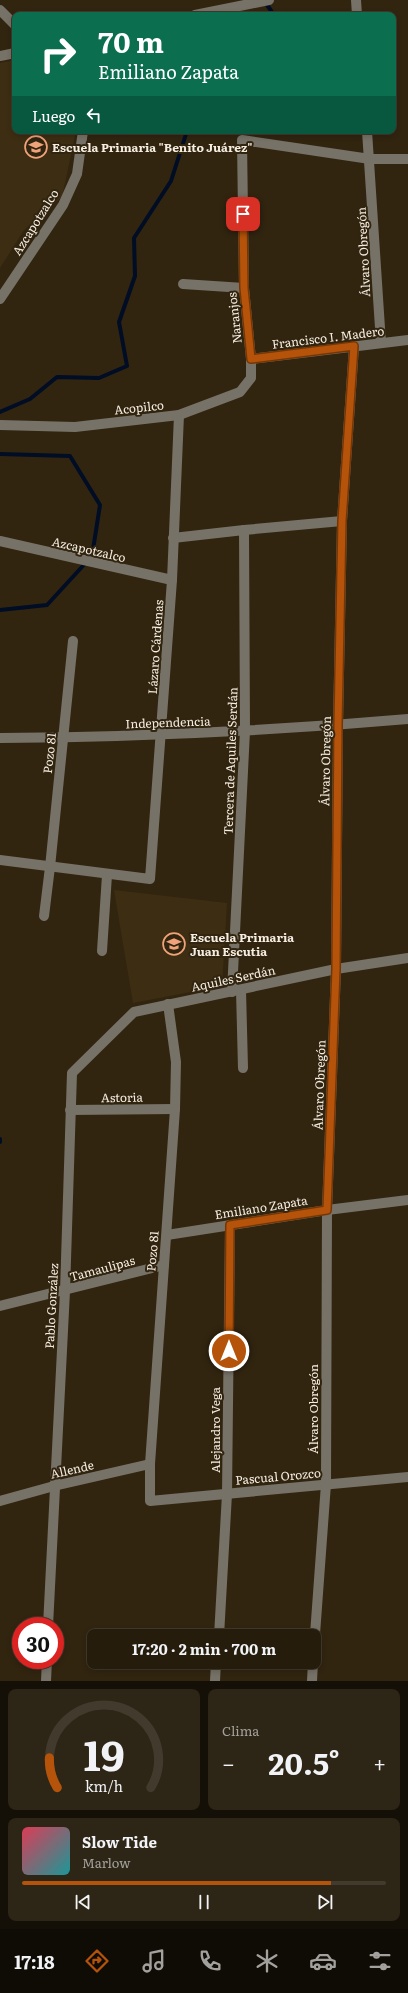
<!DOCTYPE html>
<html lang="es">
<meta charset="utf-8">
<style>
:root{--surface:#251c0c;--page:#2d2515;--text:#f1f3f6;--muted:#a3a19d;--line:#423a2d;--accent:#b45309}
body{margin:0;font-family:Literata,serif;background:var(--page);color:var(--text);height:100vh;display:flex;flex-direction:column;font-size:15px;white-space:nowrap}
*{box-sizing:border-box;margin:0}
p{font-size:13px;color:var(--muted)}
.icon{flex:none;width:22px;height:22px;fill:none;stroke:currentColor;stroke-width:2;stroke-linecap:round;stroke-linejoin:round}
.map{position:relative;height:1681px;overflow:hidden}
.side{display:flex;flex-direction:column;gap:8px;padding:8px;background:#140f07;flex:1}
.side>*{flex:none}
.guide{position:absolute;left:12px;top:12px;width:384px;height:122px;border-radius:8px;box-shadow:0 2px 6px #0003,0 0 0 1px var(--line);background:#0b6e4f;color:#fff;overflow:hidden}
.speed{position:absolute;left:12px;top:1617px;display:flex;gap:8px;font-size:20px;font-weight:700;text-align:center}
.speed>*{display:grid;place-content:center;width:52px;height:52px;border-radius:50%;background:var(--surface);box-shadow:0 2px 6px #0003,0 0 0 1px var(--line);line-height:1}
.speed .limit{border:6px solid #d22;background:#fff;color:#111}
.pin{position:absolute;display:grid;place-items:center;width:34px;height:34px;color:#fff;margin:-17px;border-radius:8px;box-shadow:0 2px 6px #0006}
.me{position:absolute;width:44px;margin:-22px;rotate:0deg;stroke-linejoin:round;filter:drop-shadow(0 0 3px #0008)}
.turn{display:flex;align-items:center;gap:14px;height:84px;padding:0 20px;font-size:18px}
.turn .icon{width:52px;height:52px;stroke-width:2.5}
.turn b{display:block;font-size:28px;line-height:34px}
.then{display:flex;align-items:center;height:38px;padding:0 20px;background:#0003;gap:8px;font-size:15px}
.big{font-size:30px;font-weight:700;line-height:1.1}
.side .tile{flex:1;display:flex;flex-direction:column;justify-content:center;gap:6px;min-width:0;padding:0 14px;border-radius:8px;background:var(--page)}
.side .dial{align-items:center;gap:0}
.dial svg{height:104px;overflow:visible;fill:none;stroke:var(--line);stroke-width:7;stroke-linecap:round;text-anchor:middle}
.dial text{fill:var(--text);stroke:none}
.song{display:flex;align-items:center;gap:12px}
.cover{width:48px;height:48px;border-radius:6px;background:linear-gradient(135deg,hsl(350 70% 55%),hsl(180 70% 35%))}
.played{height:4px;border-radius:2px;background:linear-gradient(90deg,var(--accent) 85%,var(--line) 85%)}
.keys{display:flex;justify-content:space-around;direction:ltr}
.heat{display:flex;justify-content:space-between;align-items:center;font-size:22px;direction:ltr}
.side .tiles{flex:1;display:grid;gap:8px;grid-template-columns:1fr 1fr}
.tile:last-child{grid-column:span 2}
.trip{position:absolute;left:87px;top:1629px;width:234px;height:40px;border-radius:8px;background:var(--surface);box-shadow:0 2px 6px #0003,0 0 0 1px var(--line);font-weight:700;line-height:40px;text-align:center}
.tab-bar{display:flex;height:64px;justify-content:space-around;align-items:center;background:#0f0b05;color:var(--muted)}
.tab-bar .icon{width:28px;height:28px}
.tab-bar .on{color:var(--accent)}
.tab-bar b{font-size:18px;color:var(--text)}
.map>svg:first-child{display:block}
</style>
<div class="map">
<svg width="408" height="1681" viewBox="0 0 408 1681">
<rect width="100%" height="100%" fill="#312510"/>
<g fill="#3d2d12">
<polygon points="15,60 15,131 76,131 62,197 24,230 0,268 0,63"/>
<polygon points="114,890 227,903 222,986 133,1003"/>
</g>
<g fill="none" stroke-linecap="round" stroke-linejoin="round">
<g stroke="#000d24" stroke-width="4">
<polyline points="265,2 274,15"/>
<polyline points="0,412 30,399 57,377 99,378 127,366 119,322 135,276 134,238 171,181 187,131"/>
<polyline points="0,454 70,456 100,505 92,556 47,605 0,610"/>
<polyline points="0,1139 0,1142"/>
</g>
<g stroke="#777267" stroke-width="10">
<polyline points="356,0 357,15"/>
<polyline points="0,10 15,25"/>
<polyline points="195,15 269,0"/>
<polyline points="0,56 15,53"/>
<polyline points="367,131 381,343"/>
<polyline points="183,284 244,288"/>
<polyline points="0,299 63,205 77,174 83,131"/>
<polyline points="251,359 408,340"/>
<polyline points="0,425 75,427 179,415 240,392 251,378 251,359 244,288 242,140 370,159 408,159"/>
<polyline points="173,538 244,530 342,521"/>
<polyline points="0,541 172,580"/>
<path d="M0,738C136,737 272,731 408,719"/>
<polyline points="0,860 150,879 172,580 179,415"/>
<polyline points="44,916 50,867 73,641"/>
<polyline points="102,951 107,875"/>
<polyline points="241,990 243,1068"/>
<polyline points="232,992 245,731 244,530"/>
<polyline points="168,1004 176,1062 175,1109 150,1464 150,1501 408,1477"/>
<polyline points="70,1110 175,1109"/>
<polyline points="167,1235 327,1210 408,1200"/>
<polyline points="0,1306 164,1265"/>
<polyline points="0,1501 54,1486 150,1464"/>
<polyline points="48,1626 65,1291 72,1073 134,1012 336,969 408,958"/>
<polyline points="219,1636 227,1494 230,1225"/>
<polyline points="314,1648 326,1484 327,1210 336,969 338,725 342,521 354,346"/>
<polyline points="46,1681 47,1660"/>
<polyline points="215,1681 216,1662"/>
<polyline points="312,1681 313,1662"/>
</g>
</g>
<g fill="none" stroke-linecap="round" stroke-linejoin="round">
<g stroke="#753606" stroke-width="10">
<polyline id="route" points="229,1351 230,1225 327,1210 336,969 338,725 342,521 354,346 251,359 244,288 243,214"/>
</g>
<use href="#route" stroke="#b45309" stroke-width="7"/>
</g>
<defs>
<g id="school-ring" transform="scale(1.15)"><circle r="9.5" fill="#312510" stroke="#f0a27a" stroke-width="1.5"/><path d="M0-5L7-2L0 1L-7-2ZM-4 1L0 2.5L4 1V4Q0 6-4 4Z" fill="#f0a27a"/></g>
</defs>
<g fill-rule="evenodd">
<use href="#school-ring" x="36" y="147"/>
<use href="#school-ring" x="174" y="944"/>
</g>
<g text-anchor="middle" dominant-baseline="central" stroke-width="4" stroke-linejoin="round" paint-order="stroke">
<g font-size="12" font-weight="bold" fill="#f6ede1" stroke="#312510" text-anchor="start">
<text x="52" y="147">Escuela Primaria "Benito Juárez"</text>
<text x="190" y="937">Escuela Primaria<tspan x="190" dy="14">Juan Escutia</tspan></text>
</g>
<g font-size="12" fill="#f6ede1" stroke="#312510">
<text transform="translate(35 222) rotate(-58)">Azcapotzalco</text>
<text transform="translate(363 252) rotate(-93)">Álvaro Obregón</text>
<text transform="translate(234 318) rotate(-96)">Naranjos</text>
<text transform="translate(328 337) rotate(-7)">Francisco I. Madero</text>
<text transform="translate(139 407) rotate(-6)">Acopilco</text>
<text transform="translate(89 549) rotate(13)">Azcapotzalco</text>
<text transform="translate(155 647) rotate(-86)">Lázaro Cárdenas</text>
<text transform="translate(168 722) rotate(-2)">Independencia</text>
<text transform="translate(49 753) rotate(-84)">Pozo 81</text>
<text transform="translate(230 761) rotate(-88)">Tercera de Aquiles Serdán</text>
<text transform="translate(325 761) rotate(-89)">Álvaro Obregón</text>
<text transform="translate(233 978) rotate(-12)">Aquiles Serdán</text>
<text transform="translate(319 1085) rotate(-88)">Álvaro Obregón</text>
<text transform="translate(122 1097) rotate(-1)">Astoria</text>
<text transform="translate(261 1207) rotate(-9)">Emiliano Zapata</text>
<text transform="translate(152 1251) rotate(-85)">Pozo 81</text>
<text transform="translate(102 1268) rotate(-15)">Tamaulipas</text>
<text transform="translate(51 1306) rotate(-87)">Pablo González</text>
<text transform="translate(313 1409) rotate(-90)">Álvaro Obregón</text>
<text transform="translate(215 1430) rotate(-90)">Alejandro Vega</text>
<text transform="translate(72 1469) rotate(-13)">Allende</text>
<text transform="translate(278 1476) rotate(-5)">Pascual Orozco</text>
</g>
</g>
</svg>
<div class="speed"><div class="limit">30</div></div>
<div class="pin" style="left:243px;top:214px;background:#d93025"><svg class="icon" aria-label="arrive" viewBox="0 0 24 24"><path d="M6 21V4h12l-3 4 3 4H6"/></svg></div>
<svg class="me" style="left:229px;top:1351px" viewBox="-20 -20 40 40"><circle r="17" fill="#b45309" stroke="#fff" stroke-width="3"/><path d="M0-11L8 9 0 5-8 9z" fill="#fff"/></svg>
<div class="trip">17:20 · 2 min · 700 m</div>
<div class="guide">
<div class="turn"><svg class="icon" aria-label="right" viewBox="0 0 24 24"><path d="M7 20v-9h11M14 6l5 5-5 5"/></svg><div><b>70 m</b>Emiliano Zapata</div></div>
<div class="then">Luego<svg class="icon" aria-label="left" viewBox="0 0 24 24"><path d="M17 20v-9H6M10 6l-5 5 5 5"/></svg></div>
</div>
</div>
<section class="side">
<div class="tiles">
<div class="tile dial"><svg viewBox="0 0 100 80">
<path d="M14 69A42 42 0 1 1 86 69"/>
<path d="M14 69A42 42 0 0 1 8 46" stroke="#b45309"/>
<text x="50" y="56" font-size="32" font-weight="700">19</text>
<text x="50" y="72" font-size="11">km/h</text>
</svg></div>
<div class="tile"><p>Clima</p>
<div class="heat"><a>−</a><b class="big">20.5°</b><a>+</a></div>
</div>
<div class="tile">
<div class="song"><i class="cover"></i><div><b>Slow Tide</b><p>Marlow</p></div></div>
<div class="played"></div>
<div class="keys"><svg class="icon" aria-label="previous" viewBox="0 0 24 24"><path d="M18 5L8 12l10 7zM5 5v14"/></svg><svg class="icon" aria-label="pause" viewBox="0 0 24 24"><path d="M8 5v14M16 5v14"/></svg><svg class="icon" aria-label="next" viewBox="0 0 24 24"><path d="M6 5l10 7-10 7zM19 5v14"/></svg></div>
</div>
</div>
</section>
<nav class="tab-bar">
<b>17:18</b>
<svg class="icon on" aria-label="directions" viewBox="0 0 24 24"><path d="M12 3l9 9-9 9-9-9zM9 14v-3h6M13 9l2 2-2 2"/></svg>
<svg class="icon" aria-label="music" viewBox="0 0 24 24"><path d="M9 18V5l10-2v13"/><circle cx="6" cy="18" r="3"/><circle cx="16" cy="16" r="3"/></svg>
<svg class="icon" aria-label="phone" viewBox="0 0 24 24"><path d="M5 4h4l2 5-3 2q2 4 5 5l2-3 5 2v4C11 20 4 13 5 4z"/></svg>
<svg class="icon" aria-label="climate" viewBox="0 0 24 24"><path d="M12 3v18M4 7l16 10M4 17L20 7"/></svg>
<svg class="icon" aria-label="car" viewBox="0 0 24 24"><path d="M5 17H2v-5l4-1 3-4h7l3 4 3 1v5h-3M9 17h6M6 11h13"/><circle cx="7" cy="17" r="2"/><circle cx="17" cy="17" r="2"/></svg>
<svg class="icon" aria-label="filters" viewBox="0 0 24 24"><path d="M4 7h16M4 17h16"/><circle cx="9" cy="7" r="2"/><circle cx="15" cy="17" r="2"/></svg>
</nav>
